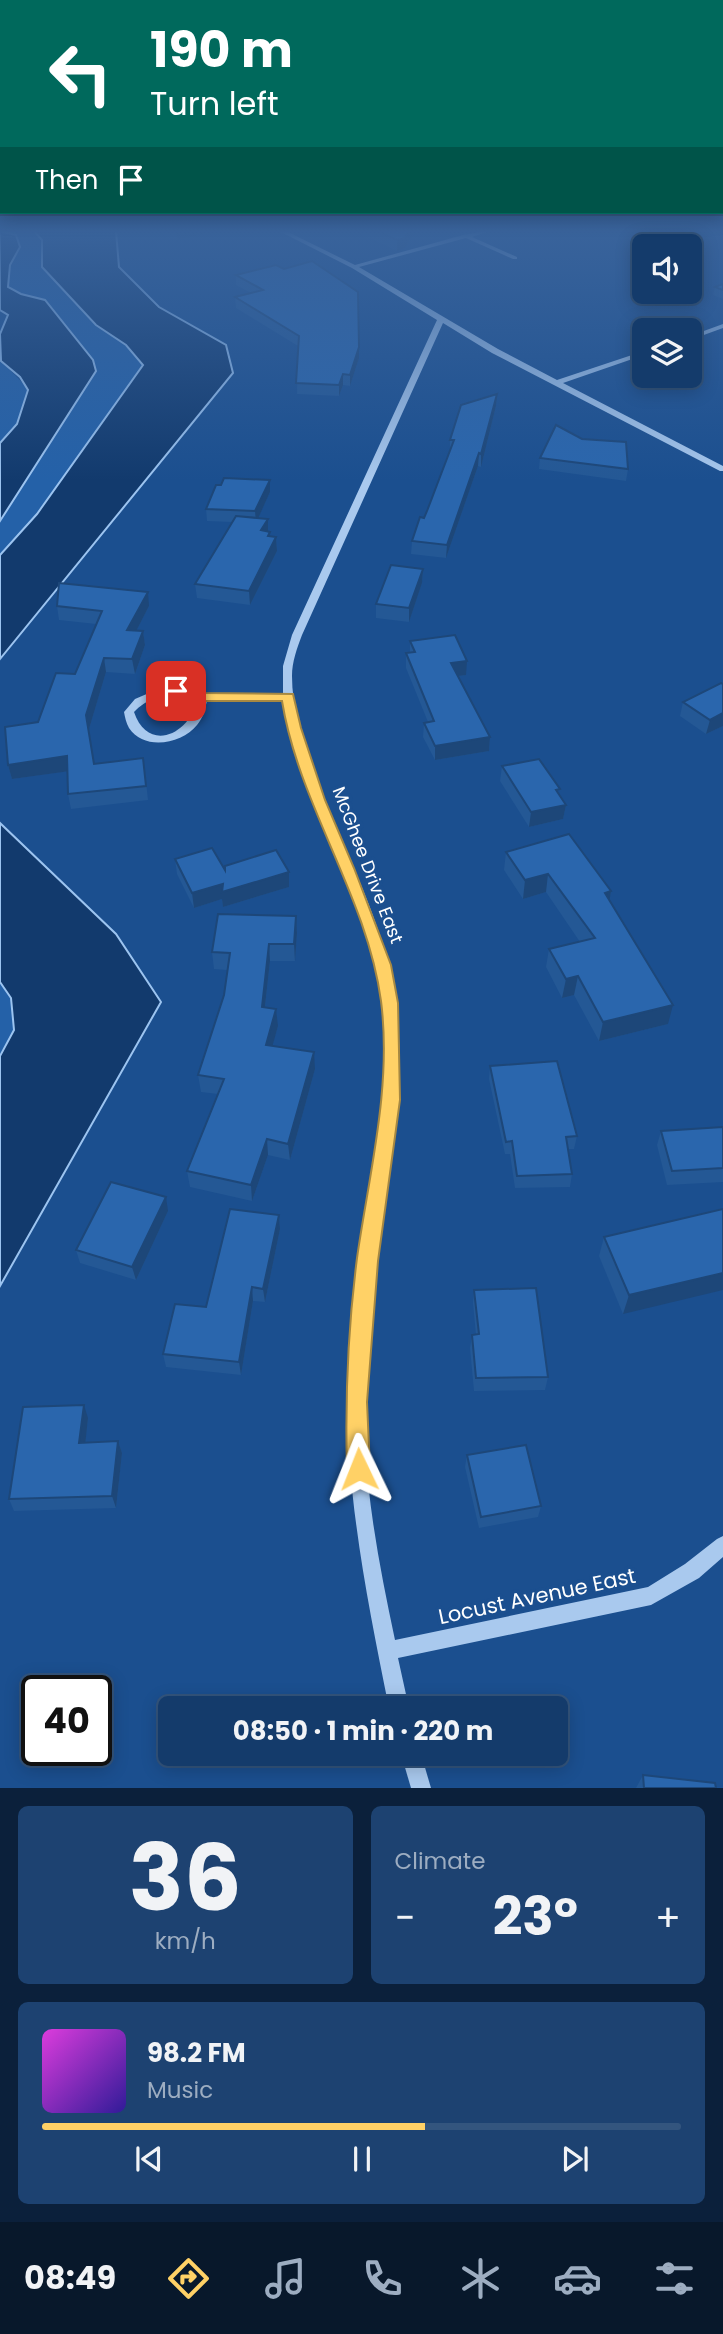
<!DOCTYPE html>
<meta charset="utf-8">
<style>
:root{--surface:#143b6b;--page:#1d4271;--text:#f1f3f6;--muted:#9dadc1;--line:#33557e;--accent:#ffd166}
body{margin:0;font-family:Poppins,sans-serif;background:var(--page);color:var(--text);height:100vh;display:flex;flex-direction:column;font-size:26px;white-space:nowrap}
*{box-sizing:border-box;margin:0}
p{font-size:23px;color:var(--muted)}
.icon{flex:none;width:38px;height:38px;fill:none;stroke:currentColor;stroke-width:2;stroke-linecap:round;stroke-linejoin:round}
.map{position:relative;height:1788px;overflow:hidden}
.panel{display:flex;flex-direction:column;gap:18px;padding:18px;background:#0b203b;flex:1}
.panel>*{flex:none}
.guide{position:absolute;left:0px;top:0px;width:724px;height:214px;box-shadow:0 4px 18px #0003,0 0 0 2px var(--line);background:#00695c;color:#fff;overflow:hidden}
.fabs{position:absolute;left:632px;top:234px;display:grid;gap:14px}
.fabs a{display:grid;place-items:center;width:70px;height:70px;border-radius:10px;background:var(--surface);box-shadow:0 4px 18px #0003,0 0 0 2px var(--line);font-size:35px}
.speed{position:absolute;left:21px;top:1675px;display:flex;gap:14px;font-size:35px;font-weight:700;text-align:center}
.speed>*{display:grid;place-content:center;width:91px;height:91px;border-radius:50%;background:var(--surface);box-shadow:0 4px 18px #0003,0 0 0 2px var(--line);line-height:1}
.speed .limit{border:4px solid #111;border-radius:10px;background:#fff;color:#111}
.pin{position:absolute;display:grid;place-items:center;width:60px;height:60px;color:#fff;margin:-30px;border-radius:14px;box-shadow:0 4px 10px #0006}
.me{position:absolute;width:77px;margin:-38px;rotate:358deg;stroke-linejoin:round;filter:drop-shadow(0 0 5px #0008)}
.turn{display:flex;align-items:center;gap:24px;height:147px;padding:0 35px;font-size:32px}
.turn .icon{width:91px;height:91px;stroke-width:2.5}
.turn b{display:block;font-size:49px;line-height:60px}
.then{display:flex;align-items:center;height:66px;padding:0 35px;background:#0003;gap:14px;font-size:26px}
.big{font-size:52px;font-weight:700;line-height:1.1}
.panel .widget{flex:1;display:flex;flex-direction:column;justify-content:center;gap:10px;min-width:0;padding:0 24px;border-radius:10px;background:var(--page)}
.panel .dial{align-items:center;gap:0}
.dial b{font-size:91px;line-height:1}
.song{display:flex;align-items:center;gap:21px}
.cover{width:84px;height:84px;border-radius:10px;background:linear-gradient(135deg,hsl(300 70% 55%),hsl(250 70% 35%))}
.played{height:7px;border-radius:4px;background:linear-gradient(90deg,var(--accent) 60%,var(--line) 60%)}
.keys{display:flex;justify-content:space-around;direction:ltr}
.heat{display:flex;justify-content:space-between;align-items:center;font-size:38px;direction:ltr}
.panel .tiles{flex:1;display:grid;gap:18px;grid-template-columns:1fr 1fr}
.widget:last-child{grid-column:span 2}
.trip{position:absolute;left:158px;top:1696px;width:410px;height:70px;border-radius:10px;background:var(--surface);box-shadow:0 4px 18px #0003,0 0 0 2px var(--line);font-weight:700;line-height:70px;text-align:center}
.tab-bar{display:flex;height:112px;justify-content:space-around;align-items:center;background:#08182b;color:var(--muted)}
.tab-bar .icon{width:49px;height:49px}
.tab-bar .selected{color:var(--accent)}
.tab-bar b{font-size:32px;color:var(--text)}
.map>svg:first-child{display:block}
</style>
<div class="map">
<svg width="723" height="1788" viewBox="0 0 723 1788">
<rect width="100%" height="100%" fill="#1b4f8f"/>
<g fill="#2461a8">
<polygon points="6,231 34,231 40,236 42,260 96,325 126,345 143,365 37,514 0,555 0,521 96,371 45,300 21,294 8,287 10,265 20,247 16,235"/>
<path d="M0,353C2,367 20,377 28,390L17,424L0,443Z"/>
<polygon points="0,982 11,998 14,1030 0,1056"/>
</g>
<g fill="#123a6d" stroke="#9cc4f0" stroke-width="2">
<polygon points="0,231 16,235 20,247 10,265 8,287 21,294 45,300 93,360 96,371 0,521 0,443 17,424 28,390 20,377 1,361 0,334 8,315 0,310"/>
<polygon points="34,231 116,231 119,267 159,307 226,345 233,373 0,659 0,555 37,514 143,365 126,345 96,325 42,267 42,240"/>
<polygon points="0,823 116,934 161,1002 0,1286 0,1056 14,1030 11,998 0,982"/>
</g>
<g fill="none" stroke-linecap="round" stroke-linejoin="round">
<g fill="#a9c9ee" fill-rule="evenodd">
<path d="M279,231H286L355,265L463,235L489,231L472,237L517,257V259H513L466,238L359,267L498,349L557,380L644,351V355L563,383L723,466V471H720L492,353L443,323L302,635C297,648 292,662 292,676C292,711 304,746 316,778C344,852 385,923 396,1003C409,1099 381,1202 371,1298C366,1345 363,1393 365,1441C368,1508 381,1574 395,1640L648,1587L685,1564L717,1539L723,1536V1557L699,1578L651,1605L398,1658L409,1708H389C365,1588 340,1470 350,1347C355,1284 366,1221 375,1158C381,1113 388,1067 384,1022C375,907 301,812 283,700H207C205,710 203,718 197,725C182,744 144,751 129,728C126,723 125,717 124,712L135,699L156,690L176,688L202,694H283V666L292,635L437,320L352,268ZM176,694L197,699C191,734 148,754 134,712C147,699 158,696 176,694Z"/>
<polygon points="723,324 723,328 690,340 690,336"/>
<polygon points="401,1754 421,1754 431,1788 411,1788"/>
</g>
</g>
<g fill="#245895">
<polygon points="159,231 212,231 212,232 177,240"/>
<polygon points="355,231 415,231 405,248 397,251"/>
<polygon points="276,265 359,358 350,386 343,385 339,396 297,394 298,346 236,308 235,297 251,293 236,285 236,275"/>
<polygon points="723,284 723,299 713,295 715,287"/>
<polygon points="497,394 496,406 481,467 478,466 446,558 411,554 412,541 424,518 450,452 450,440"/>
<polygon points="540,458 628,469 626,481 539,469"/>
<polygon points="270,480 270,492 258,518 268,519 268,531 270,536 276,537 277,551 250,605 197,598 195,584 232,522 207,521 206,509 221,485"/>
<polygon points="423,569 422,583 409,622 376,618 376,604"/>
<polygon points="57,606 149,606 136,631 143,631 145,645 135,674 106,672 89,729 94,763 145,773 148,800 71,809 68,794 68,771 12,779 8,765 75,674 96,624 59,620"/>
<polygon points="410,641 466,675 458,676 490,737 489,751 435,760 423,737 424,723 428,722 406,668 406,653 410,653"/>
<polygon points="723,684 723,726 706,734 680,716 683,702"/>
<polygon points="502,766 559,795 566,805 563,819 529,827 500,781"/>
<polygon points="506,852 611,891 609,900 668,1024 599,1041 574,995 562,998 546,967 549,949 580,942 546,892 523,899 504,870"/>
<polygon points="175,859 225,870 289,887 223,907 222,899 194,908 177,874"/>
<polygon points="296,916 297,933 295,961 270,961 265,1007 278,1026 272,1046 315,1069 290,1160 268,1155 252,1201 190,1187 187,1171 218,1094 201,1092 198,1075 224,995 227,970 214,969 212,952"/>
<polygon points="490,1066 577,1136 574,1149 568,1149 572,1174 570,1187 515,1188 510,1154 505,1154 489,1079"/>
<polygon points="723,1127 723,1182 667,1185 657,1145 661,1131"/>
<polygon points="723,1209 623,1314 599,1256 604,1237"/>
<polygon points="168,1211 136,1280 80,1263 76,1250"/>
<polygon points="279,1215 280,1229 265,1302 253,1301 241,1375 166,1367 163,1354 206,1307"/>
<polygon points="474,1290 548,1377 545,1390 474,1391 470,1348 472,1335 476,1335 473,1303"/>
<polygon points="88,1418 85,1442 118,1441 122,1453 116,1508 14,1511 9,1499"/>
<polygon points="467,1455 541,1506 538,1517 479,1528 465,1467"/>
<polygon points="643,1775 716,1788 636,1788"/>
</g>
<g fill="#1d4779">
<polygon points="176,231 212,231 212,232 177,240"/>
<polygon points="409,231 415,231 405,248 397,251 397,240"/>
<polygon points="359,347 359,358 350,386 350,375"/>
<polygon points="343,374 343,385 339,396 339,385"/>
<polygon points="497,394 496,406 481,467 481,454"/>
<polygon points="479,453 478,466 446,558 447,545"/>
<polygon points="270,480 270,492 256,523 255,511"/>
<polygon points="268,519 268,533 261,530"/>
<polygon points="276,537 277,551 250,605 249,591"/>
<polygon points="423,569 422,583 409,622 409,608"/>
<polygon points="148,592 149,606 129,645 127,630"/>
<polygon points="143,631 145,645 135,674 132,659"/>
<polygon points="104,658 106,672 89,729 86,715"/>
<polygon points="467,661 466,675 450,677 451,663"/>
<polygon points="723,713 723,726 706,734 710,720"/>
<polygon points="490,737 489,751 435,760 435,746"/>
<polygon points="67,756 70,771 12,779 8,765"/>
<polygon points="566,805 563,819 529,827 531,812"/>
<polygon points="289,872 289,887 223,907 222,899 194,908 192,893 223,884"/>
<polygon points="548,874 546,892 523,899 525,880"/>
<polygon points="611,891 608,909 605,893"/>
<polygon points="296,916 297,933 295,961 294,944"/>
<polygon points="269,944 270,961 263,1024 262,1007"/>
<polygon points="578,976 574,995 562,998 566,979"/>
<polygon points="673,1005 668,1024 599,1041 603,1022"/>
<polygon points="276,1009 278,1026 268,1062 266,1045"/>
<polygon points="314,1052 315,1069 290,1160 288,1144"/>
<polygon points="267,1139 268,1155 252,1201 251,1185"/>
<polygon points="166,1197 168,1211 136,1280 132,1267"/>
<polygon points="279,1215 280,1229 265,1302 263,1289"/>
<polygon points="723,1273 723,1290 623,1314 629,1295"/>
<polygon points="252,1287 253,1301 241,1375 239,1362"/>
<polygon points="84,1405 88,1418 84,1455 79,1443"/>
<polygon points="118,1441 122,1453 116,1508 112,1496"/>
</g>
<g fill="#2a66ad" stroke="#1d4779" stroke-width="2">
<polygon points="377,231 409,231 405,238 397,240"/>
<polygon points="312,261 358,292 359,347 350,375 343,374 339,385 296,383 299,336 235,297 263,290 236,275 276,265 284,269"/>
<polygon points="723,284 723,290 715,287"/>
<polygon points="497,394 481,454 479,453 447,545 412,541 420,517 424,518 427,511 454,440 450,440 461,405"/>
<polygon points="556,425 582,439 626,442 628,469 540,458"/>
<polygon points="224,478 270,480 255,511 206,509 216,485 221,485"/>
<polygon points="236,516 268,519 261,530 270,532 268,536 276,537 249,591 195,584"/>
<polygon points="391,565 423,569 409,608 376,604"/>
<polygon points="59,583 148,592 127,630 143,631 132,659 104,658 86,715 94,764 143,758 146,786 68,794 67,756 8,765 5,727 38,722 56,673 75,674 102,611 57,606"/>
<polygon points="455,635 467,661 451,663 490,737 435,746 424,723 434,721 406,653 415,652 410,641"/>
<polygon points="721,683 723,684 723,713 710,720 683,702"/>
<polygon points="539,759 560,789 556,790 566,805 531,812 502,766"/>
<polygon points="569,834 611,891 605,893 673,1005 603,1022 578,976 566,979 549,949 595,938 548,874 525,880 506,852"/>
<polygon points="212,848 225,870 225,866 276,850 289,872 222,892 223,884 192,893 175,859"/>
<polygon points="218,914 296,916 294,944 269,944 262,1007 276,1009 266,1045 314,1052 288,1144 267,1139 251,1185 187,1171 224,1079 198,1075 224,995 230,953 212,952"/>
<polygon points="557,1061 577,1136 566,1137 572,1174 517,1176 512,1141 506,1142 490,1066"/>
<polygon points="723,1127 723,1168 672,1171 661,1131"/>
<polygon points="111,1182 166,1197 132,1267 76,1250"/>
<polygon points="230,1209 279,1215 263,1289 252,1287 239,1362 163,1354 175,1304 206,1307"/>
<polygon points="723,1209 723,1273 629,1295 604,1237"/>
<polygon points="536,1288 548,1377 476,1378 472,1335 479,1334 474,1290"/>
<polygon points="84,1405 79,1443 118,1441 112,1496 9,1499 23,1407"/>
<polygon points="526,1445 541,1506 481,1517 467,1455"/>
<polygon points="643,1775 715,1783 716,1788 644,1788"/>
</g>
<linearGradient id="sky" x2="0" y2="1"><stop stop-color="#0f2b4f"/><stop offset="0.48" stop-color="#39639b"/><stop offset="1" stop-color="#39639b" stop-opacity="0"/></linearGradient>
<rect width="723" height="481" fill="url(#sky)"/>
<path fill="#ffd166" stroke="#a68842" stroke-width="2" d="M176,687L202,693L293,694L301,728L325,800L354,868L391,965L398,1003L400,1100L378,1261L367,1402L370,1469L367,1477L359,1481L351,1477L347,1469C345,1399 348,1328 357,1258C369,1174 392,1087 381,1001C367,896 299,806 282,701H202L171,694L170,691Z"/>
<g text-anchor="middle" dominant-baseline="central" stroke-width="7" stroke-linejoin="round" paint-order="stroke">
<g font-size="18" fill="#fff" stroke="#1b4f8f">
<text transform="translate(368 865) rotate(69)">McGhee Drive East</text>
</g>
<g font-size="21" fill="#fff" stroke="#1b4f8f">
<text transform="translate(537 1596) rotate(-12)">Locust Avenue East</text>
</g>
</g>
</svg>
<div class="fabs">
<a><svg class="icon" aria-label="sound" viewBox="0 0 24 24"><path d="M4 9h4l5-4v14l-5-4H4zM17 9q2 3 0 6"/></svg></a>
<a><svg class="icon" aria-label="layers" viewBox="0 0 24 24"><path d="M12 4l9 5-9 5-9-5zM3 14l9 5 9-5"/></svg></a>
</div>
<div class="speed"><div class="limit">40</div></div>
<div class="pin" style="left:176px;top:691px;background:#d93025"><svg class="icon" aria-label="arrive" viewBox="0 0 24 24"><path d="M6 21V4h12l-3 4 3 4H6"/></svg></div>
<svg class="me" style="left:359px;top:1469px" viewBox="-20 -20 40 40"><path d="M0-17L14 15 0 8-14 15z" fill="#ffd166" stroke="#fff" stroke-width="4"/></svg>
<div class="trip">08:50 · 1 min · 220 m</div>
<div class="guide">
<div class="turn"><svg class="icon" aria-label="left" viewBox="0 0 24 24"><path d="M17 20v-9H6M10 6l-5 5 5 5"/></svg><div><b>190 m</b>Turn left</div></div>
<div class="then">Then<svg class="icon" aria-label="arrive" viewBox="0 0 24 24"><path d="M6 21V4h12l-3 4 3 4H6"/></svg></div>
</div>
</div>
<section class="panel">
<div class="tiles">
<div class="widget dial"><b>36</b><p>km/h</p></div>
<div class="widget"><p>Climate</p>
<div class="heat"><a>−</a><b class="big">23°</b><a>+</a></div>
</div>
<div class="widget">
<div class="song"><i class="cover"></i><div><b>98.2 FM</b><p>Music</p></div></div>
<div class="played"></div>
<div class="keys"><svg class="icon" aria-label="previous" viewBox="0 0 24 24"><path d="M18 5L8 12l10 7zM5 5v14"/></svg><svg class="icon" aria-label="pause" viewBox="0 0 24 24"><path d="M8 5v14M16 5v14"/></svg><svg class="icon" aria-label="next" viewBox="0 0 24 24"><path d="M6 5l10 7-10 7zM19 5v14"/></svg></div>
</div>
</div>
</section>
<nav class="tab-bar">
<b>08:49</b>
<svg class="icon selected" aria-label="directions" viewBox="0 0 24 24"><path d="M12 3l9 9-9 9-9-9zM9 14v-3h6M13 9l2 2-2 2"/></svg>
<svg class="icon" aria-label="music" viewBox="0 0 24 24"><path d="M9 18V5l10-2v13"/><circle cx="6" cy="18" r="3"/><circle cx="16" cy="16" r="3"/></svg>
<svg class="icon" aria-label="phone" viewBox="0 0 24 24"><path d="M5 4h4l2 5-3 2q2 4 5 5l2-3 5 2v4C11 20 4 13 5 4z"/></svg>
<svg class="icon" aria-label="climate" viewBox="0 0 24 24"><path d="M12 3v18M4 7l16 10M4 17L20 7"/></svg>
<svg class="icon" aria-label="car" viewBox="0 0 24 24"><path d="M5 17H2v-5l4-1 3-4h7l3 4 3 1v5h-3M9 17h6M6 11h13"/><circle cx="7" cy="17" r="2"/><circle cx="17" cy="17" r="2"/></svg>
<svg class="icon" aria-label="filters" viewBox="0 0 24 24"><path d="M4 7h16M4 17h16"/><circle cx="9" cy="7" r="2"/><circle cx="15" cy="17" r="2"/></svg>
</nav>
